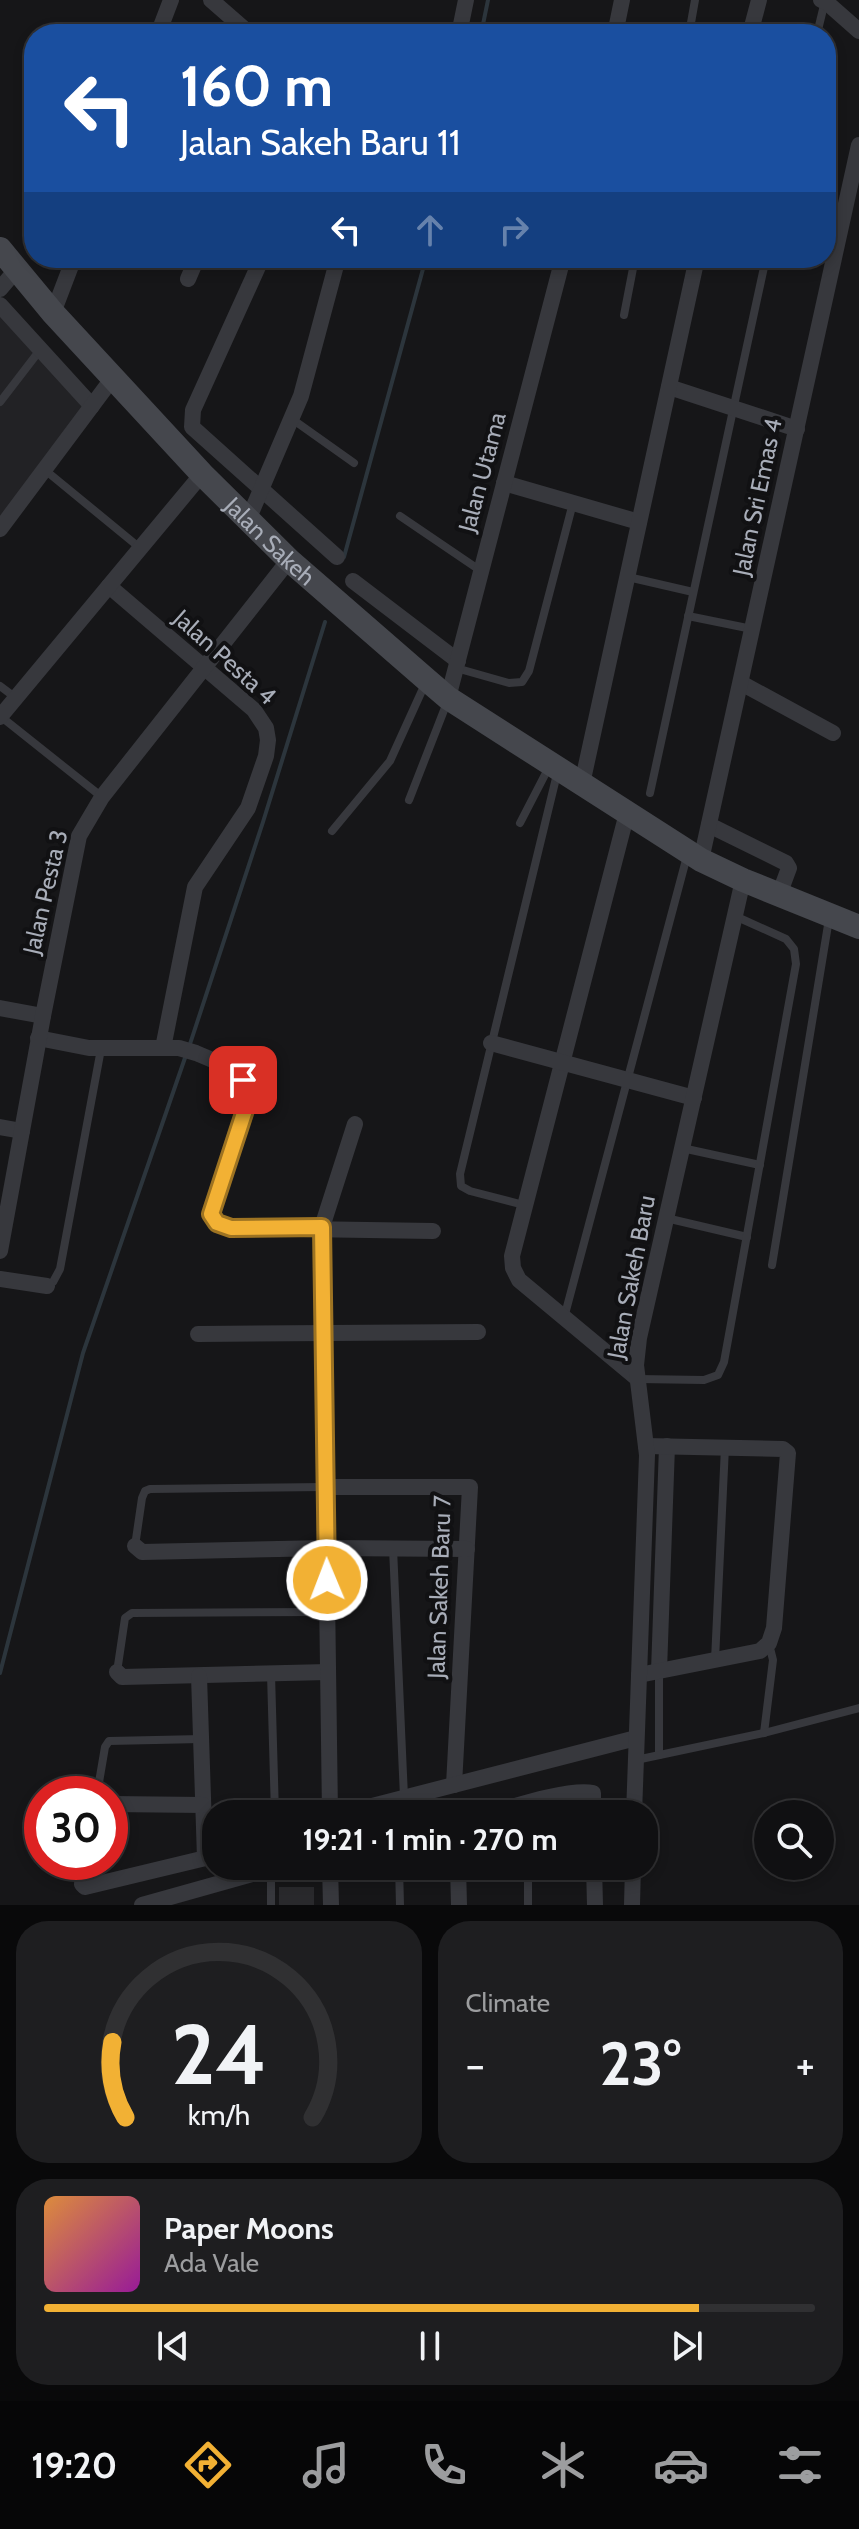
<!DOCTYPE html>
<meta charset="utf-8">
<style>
:root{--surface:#101012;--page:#1e1e20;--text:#f1f3f6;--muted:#9c9d9f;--line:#303032;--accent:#f2b134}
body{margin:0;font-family:Cabin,sans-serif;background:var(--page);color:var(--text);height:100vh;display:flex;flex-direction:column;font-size:30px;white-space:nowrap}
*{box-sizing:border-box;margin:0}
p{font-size:26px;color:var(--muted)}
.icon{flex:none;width:44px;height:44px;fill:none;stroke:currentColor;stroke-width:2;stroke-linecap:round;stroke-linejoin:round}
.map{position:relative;height:1905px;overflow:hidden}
.panel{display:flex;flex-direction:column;gap:16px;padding:16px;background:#09090a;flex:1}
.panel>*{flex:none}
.guide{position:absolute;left:24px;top:24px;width:812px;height:244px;border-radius:32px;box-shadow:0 4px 12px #0003,0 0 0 2px var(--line);background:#1a4fa0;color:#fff;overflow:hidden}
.buttons{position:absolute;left:754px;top:1800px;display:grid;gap:16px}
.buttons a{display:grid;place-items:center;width:80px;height:80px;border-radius:50%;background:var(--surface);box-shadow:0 4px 12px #0003,0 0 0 2px var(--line);font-size:40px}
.speed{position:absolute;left:24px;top:1776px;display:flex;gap:16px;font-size:40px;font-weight:700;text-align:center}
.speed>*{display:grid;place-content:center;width:104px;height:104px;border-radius:50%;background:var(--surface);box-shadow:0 4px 12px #0003,0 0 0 2px var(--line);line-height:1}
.speed .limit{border:12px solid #d22;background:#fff;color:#111}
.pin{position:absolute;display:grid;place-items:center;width:68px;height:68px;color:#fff;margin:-34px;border-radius:16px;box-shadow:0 4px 12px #0006}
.me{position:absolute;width:88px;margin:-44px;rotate:359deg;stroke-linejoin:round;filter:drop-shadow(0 0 6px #0008)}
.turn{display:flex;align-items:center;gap:28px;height:168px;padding:0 24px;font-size:36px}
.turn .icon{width:104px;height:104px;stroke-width:2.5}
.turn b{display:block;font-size:56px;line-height:68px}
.lanes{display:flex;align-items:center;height:76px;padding:0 24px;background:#0003;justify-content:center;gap:40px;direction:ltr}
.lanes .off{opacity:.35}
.big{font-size:60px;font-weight:700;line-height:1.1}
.panel .widget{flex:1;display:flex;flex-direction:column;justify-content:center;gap:12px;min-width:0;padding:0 28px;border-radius:32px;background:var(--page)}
.panel .dial{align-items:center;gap:0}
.dial svg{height:208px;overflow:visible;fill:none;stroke:var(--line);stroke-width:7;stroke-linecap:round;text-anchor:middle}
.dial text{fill:var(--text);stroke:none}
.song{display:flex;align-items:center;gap:24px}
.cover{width:96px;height:96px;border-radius:12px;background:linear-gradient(135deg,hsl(30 70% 55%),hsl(300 70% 35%))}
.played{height:8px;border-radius:4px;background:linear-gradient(90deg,var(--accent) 85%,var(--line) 85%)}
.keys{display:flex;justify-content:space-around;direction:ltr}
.heat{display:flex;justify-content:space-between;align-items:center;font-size:44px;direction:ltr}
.panel .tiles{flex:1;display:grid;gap:16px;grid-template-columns:1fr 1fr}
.widget:last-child{grid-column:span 2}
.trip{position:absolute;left:202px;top:1800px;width:456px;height:80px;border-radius:32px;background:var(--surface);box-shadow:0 4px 12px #0003,0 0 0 2px var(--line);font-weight:700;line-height:80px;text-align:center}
.menu{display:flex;height:128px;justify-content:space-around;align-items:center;background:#060607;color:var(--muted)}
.menu .icon{width:56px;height:56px}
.menu .current{color:var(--accent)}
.menu b{font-size:36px;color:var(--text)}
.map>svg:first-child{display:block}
</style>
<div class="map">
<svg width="859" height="1905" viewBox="0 0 859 1905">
<rect width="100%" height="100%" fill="#161618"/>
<polygon fill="#222225" points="0,299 98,406 0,538"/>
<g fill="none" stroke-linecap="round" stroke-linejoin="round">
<g stroke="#2c353c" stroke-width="4">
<polyline points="481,34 488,0"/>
<polyline points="344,557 426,258"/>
<polyline points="189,1047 263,822 325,622"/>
<polyline points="0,1673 83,1353 186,1055"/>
</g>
</g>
<rect fill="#29292c" x="279" y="1887" width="35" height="18"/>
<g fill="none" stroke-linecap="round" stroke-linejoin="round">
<g stroke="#37383d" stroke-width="8">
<polyline points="689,34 695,0"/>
<polyline points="817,34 825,1"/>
<polyline points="624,315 635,258"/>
<polyline points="0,402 40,350"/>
<polyline points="292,419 354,463"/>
<polyline points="45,470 140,548"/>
<polyline points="400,516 481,571"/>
<polyline points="628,577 693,592"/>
<polyline points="688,616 752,629"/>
<polyline points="456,668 509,683 522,682 529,671 573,503"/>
<polyline points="0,686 16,698"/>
<polyline points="0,716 102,797"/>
<polyline points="650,793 766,258"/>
<polyline points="409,800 448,700"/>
<polyline points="520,823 550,765"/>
<polyline points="332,831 390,761 425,684"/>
<polyline points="682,1148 760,1165"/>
<polyline points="524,1205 470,1191 461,1186 460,1174 557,774"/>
<polyline points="666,1218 747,1237"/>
<polyline points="772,1265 829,919"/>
<polyline points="47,1286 53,1282 60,1269 101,1049"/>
<polyline points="564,1318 687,856"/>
<polyline points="638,1379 704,1380 718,1375 724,1362 796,964 794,949 786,939 735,916"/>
<polyline points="135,1546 142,1498 145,1491 150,1489 325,1487"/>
<polyline points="393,1548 404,1797"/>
<polyline points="715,1660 725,1447"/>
<polyline points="117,1672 125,1618 132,1613 327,1612"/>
<polyline points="271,1674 275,1814"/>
<polyline points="764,1733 773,1660 769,1644"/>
<polyline points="659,1755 659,1672"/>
<polyline points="636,1760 764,1733 859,1708"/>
<polyline points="97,1794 105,1747 109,1741 201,1739"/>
<polyline points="399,1866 400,1905"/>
<polyline points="271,1905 271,1870"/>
<polyline points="528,1905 528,1866"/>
</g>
<g stroke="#37383d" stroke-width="16">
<polyline points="211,0 250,34"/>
<polyline points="821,0 825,1 859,31"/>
<polyline points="158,34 171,0"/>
<polyline points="459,34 466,0"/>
<polyline points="615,34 622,0"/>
<polyline points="750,34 759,0"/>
<polyline points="262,258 193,410 192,427 337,557"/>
<polyline points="188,279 197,258"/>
<polyline points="0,289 16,270"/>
<polyline points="0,305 92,406"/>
<polyline points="53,313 74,258"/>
<polyline points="669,387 797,429"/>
<polyline points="504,483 639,522"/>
<polyline points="248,520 301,396 338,258"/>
<polyline points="0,529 112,379"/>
<polyline points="353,581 458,661"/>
<polyline points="109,586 254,710 266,728 268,740 266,756 248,808 195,887 163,1048"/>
<polyline points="741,683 833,733"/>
<polyline points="448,698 563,258"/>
<polyline points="0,717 202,474"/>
<polyline points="582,784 697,258"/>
<polyline points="627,813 512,1256 513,1268 519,1280 638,1379"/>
<polyline points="709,825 786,863 789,868 779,895"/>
<polyline points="701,860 859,145"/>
<polyline points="0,1008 43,1016"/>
<polyline points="38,1038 89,1048 179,1048 196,1053 229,1067 243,1080 248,1091 247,1104 211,1214 217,1223 231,1228 433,1231"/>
<polyline points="491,1043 694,1098"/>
<polyline points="0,1127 22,1131"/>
<polyline points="0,1251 43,1016 79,836 102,797 289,560"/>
<polyline points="0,1279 47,1286"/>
<polyline points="198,1334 478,1332"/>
<polyline points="325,1487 470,1487 454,1785"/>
<polyline points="135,1546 142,1552 326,1548 467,1549"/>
<polyline points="659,1671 667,1446"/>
<polyline points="117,1672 122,1677 328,1672"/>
<polyline points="639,1675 760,1651 769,1643 774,1628 788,1453 783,1449 646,1446"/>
<polyline points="199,1676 205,1858"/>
<polyline points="110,1804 203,1805"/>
<polyline points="330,1814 322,1227 355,1124"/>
<polyline points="341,1814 636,1738"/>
<path d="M488,1814C512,1807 570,1788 593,1793V1814"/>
<polyline points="634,1814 647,1455 636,1365 639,1338 743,880"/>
<polyline points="86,1862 82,1884 85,1887 214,1856"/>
<polyline points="330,1866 331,1905"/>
<polyline points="458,1866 459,1905"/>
<polyline points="594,1866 595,1905"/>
<polyline points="142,1905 281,1866"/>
<polyline points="632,1905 633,1866"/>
</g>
<path stroke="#45474d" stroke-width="24" id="s1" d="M0,249L53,313L202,474L289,560L427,680L448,698L701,860L743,880L859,927"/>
</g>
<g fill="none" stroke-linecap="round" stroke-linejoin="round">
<g stroke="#9d7322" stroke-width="20">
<polyline id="route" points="243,1080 248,1091 247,1104 211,1214 217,1223 231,1228 322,1227 327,1580"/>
</g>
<use href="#route" stroke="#f2b134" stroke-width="14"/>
</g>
<g text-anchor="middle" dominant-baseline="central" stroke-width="8" stroke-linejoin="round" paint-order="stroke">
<g font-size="24" fill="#a8adb8" stroke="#111113">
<text transform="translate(482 472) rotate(-75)">Jalan Utama</text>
<text transform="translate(757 497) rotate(-78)">Jalan Sri Emas 4</text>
<text stroke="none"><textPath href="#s1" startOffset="398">Jalan Sakeh</textPath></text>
<text transform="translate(225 657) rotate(42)">Jalan Pesta 4</text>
<text transform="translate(45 892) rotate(-77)">Jalan Pesta 3</text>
<text transform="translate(631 1277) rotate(-79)">Jalan Sakeh Baru</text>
<text transform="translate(439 1587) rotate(-88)">Jalan Sakeh Baru 7</text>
</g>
</g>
</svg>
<div class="buttons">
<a><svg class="icon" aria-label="search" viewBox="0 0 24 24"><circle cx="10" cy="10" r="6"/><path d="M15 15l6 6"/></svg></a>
</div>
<div class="speed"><div class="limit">30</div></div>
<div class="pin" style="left:243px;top:1080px;background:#d93025"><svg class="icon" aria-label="arrive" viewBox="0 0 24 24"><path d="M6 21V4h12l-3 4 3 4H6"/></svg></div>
<svg class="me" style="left:327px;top:1580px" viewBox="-20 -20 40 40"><circle r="17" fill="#f2b134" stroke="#fff" stroke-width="3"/><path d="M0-11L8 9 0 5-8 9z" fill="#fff"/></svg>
<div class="trip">19:21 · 1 min · 270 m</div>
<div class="guide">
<div class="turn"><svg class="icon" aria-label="left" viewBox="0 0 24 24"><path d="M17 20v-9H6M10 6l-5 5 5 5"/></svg><div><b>160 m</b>Jalan Sakeh Baru 11</div></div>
<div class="lanes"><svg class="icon" aria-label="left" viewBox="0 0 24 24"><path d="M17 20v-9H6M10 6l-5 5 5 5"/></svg><svg class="icon off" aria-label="ahead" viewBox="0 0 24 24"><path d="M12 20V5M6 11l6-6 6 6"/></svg><svg class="icon off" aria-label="right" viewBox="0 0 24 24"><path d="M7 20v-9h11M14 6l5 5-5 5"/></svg></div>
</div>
</div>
<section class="panel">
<div class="tiles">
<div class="widget dial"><svg viewBox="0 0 100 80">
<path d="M14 69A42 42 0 1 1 86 69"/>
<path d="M14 69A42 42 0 0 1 9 40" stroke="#f2b134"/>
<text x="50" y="56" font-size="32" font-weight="700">24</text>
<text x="50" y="72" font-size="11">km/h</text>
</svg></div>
<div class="widget"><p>Climate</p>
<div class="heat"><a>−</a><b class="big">23°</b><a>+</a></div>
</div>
<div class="widget">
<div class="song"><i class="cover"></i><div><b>Paper Moons</b><p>Ada Vale</p></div></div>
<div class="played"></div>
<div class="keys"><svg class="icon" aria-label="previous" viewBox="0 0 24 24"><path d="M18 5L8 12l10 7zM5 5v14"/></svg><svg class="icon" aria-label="pause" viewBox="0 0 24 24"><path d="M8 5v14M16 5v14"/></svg><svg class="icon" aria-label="next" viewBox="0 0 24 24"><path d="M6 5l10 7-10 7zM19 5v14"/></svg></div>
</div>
</div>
</section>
<nav class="menu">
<b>19:20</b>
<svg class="icon current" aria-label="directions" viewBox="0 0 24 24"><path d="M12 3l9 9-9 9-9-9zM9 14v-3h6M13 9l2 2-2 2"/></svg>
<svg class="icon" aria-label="music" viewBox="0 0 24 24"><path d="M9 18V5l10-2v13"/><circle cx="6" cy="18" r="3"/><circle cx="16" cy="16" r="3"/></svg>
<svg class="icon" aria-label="phone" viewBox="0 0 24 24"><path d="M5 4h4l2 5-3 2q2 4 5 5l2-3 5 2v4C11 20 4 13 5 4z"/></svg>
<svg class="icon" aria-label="climate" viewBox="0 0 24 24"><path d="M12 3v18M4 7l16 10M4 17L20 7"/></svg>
<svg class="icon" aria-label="car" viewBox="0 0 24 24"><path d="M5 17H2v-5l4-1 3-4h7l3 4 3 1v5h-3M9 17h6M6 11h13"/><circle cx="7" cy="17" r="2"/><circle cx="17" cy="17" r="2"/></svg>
<svg class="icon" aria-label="filters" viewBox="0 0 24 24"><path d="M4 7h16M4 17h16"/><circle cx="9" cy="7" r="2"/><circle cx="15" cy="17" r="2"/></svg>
</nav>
